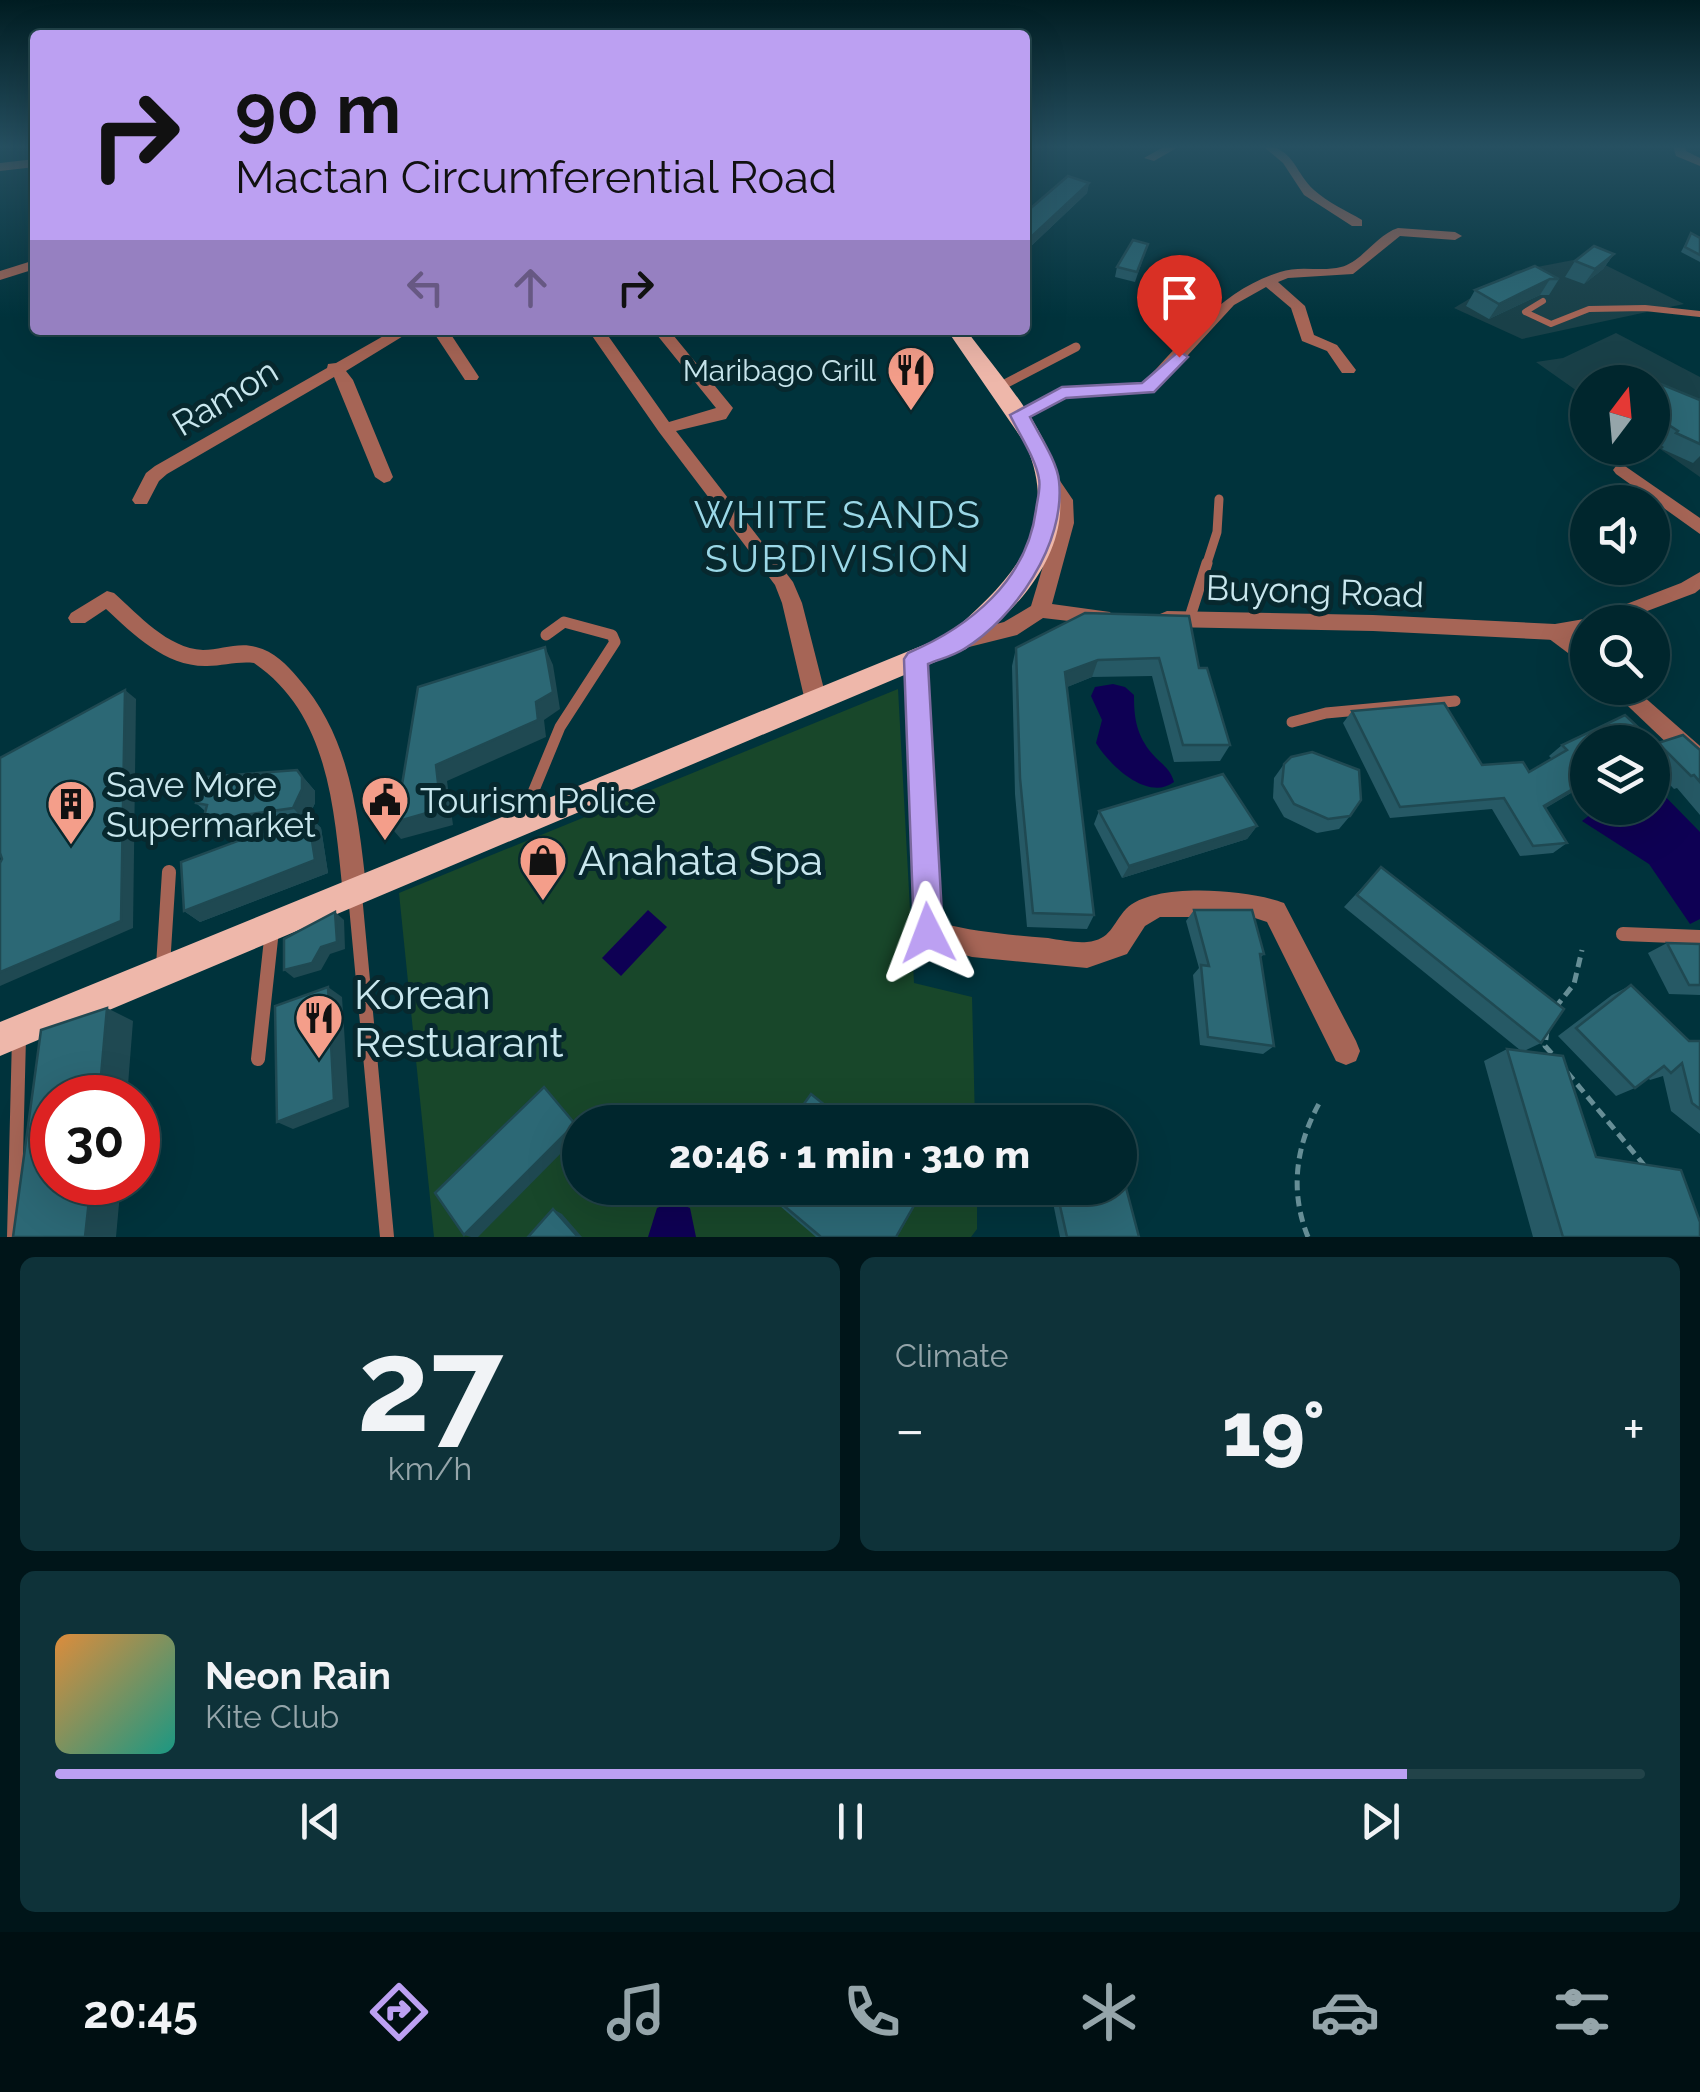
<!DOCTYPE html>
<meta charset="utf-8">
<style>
:root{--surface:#00262d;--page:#0e3239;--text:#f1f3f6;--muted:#95a5aa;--line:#224349;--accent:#bca0f2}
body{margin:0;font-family:Raleway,sans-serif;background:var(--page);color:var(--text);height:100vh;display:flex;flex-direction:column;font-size:38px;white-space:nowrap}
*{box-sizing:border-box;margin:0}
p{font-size:32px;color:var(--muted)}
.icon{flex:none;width:55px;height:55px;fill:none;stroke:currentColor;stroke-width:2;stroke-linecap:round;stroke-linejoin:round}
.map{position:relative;height:1237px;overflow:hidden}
.panel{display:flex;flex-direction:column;gap:20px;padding:20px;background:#001519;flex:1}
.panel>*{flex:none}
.top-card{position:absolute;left:30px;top:30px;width:1000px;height:305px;border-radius:10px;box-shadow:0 10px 40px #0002,0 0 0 2px var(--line);background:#bca0f2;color:#111;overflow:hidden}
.needle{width:65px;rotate:16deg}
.tools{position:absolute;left:1570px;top:365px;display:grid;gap:20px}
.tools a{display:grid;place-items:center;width:100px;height:100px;border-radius:50%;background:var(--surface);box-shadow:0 10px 40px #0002,0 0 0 2px var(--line);font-size:50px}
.speed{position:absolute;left:30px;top:1075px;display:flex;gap:20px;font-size:50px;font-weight:700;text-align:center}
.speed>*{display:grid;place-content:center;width:130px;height:130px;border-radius:50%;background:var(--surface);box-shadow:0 10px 40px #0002,0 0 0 2px var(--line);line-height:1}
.speed .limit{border:15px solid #d22;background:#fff;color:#111}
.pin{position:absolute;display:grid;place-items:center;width:85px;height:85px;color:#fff;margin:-102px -42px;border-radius:50% 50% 50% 0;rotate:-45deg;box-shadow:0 0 10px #0007}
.pin .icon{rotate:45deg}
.me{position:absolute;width:110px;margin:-55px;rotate:357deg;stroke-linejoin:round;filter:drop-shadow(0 0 8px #0008)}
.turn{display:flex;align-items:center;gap:35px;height:210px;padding:0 40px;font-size:45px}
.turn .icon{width:130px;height:130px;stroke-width:2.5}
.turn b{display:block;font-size:70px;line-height:85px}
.lanes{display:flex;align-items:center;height:95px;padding:0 40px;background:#0003;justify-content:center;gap:50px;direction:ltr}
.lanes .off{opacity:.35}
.big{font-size:75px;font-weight:800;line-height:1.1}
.panel .widget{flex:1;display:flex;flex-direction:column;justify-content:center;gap:15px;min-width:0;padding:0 35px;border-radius:15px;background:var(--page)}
.panel .dial{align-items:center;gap:0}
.dial b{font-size:130px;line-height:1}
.song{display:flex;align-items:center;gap:30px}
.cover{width:120px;height:120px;border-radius:15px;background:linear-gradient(135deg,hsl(30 70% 55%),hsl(170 70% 35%))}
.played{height:10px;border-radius:5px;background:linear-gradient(90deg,var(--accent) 85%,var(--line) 85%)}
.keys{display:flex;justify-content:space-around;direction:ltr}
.heat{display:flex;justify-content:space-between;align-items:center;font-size:55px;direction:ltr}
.panel .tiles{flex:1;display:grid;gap:20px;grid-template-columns:1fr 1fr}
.widget:last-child{grid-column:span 2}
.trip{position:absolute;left:562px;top:1105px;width:575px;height:100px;border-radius:50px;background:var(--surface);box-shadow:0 10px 40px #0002,0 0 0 2px var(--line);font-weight:800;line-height:100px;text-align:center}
.tabs{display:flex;height:160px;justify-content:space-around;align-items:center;background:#000f12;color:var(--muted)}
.tabs .icon{width:70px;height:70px}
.tabs .active{color:var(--accent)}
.tabs b{font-size:45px;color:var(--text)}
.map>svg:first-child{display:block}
</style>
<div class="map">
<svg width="1700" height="1237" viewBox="0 0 1700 1237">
<rect width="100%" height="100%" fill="#00333c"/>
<g fill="#194048">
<polygon points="1589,257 1684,304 1522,339 1454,308 1516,271"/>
<polygon points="1616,333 1700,377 1700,477 1653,444 1652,382 1588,382 1587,398 1536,362 1563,358"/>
</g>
<polygon fill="#18472a" points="898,689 914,983 972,997 975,1122 580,1122 580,1188 977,1188 977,1229 971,1237 434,1237 399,893"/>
<g fill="#0e0054">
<path d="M1113,684L1125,687L1134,695C1134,717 1136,732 1149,750C1159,763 1170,767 1174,782C1148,802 1109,765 1096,743L1102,720L1091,696L1095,687Z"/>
<polygon points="1653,784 1700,832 1700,919 1690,924 1649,864 1582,821 1599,808 1652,808"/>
<polygon points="648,910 667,927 621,976 602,958"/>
<polygon points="673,1201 690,1208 696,1237 648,1237 657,1208"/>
</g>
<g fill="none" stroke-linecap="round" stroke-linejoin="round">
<g stroke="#668e96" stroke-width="5" stroke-dasharray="10 6" stroke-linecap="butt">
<polyline points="1555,1008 1574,984 1582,950"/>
<polyline points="1547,1030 1545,1046 1555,1057"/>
<polyline points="1567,1072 1644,1165"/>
<path d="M1308,1237C1289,1190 1296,1144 1321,1100"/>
</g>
<polyline stroke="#a66556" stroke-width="6" points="1543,301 1525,312 1551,324 1589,309 1645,308 1700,314"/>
<g stroke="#a66556" stroke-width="9">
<polyline points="999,387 1076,347"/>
<polyline points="1206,566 1217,532 1219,499"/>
</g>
<g stroke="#a66556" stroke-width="11">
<polyline points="1189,620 1207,563"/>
<polyline points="1292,722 1326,713 1455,701"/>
<polyline points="522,819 560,727 615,642 612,635 564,622 546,635"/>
</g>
<g stroke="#a66556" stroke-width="14">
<polyline points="355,895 387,1237"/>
<polyline points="1623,934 1700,937"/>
<polyline points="163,966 169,872"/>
<polyline points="258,1059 272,930"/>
<polyline points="14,1237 19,1037"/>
</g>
<g fill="#a66556" fill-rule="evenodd">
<polygon points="1165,146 1180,146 1154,161 1144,158"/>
<path d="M1263,146C1293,146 1295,173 1314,190C1327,202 1347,211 1362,220V226H1352L1304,195L1283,163Z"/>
<polygon points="1673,146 1685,146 1686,151 1700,158 1700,166 1676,156"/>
<polygon points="35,159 35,167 0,171 0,163"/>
<path d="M1398,228L1455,232L1462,236L1455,240L1400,236L1353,274L1288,278L1278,282L1305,306L1314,335L1337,345L1356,370L1354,373H1342L1327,351L1302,341L1291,308L1266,287L1234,305L1154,392L1065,398L1026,419L1020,420L1012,415L1062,388L1143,383C1184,340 1221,290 1280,272C1299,265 1322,272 1341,267C1362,262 1376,235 1398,228Z"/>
<polygon points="35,260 35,269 0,280 0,271"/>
<polygon points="394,330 413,330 346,371 353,380 393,477 390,481 384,483 375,477 334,377 167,474 159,481 147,504 135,504 132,500 146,473 155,466 327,368 328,364 336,363"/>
<polygon points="432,330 448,330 479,377 477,380 465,380"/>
<polygon points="588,330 604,330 669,422 716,408 653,330 669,330 733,408 726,419 676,431 793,582 802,603 827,701 824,707 816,710 808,707 805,701 782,603 775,585 659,432"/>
<polygon points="1622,464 1700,518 1700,534 1616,474 1613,470 1616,466"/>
<path d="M107,591L114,593C139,615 167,648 203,650C221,650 238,642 256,647C274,651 287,665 298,678C352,739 358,817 367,894L364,902L355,906L346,902L343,894C334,811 330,715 254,663C238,661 223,666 207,666C166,667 134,635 106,609L85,623H71L68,618L71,613Z"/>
<polygon points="1555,624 1588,648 1588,668 1548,638 1545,632 1548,626"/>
<path d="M916,651L923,653L926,659L940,923C976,932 1011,935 1048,938C1060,940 1075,943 1087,942C1111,940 1112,924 1126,909C1154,881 1250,890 1284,903L1356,1041L1360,1051L1356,1061L1346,1065L1336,1061L1267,922L1252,917H1160L1145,926L1127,954L1087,968L972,957L919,942L915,933L906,659L909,653Z"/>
<polygon points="1609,688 1634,688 1700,746 1700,770 1692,767"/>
</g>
<g fill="#a66556" fill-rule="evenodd">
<polygon points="1050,473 1056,475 1073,500 1074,523 1052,604 1110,612 1113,617 1110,622 1103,625 1043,618 1017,635 957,650 950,648 947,642 950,636 1004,622 1031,606 1056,523 1055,500 1041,479"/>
<polygon points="1700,572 1700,589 1695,593 1618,622 1588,622 1588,633 1555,640 1373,631 1167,627 1160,624 1157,619 1160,614 1167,611 1373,615 1555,624 1590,618 1681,583"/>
</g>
<path fill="#eeb7aa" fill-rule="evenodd" d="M947,330H966C1030,414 1108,492 1023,596C1006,616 985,632 966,649L0,1056V1022L948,635C1008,583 1063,531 1026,445Z"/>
</g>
<g fill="#265965">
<polygon points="1089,183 1087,193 1029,248 1025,246 1025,213"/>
<polygon points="1691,233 1700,238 1700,262 1681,252"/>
<polygon points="1148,244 1135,282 1115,277 1117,267"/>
<polygon points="1614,254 1603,269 1584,284 1565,277 1575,261"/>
<polygon points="1535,266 1559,279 1549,295 1540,295 1489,319 1466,306 1475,290"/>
<polygon points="1652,382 1699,400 1700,398 1700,456 1693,463 1662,449 1664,447 1652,439"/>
<polygon points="1085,613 1199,668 1230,745 1220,761 1174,762 1152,676 1092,677 1067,687 1094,915 1087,929 1027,927 1015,794 1012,666 1016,648"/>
<polygon points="1444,703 1482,765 1523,762 1529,772 1552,759 1549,756 1562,745 1625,715 1656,744 1683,735 1700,750 1700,815 1677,788 1674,789 1652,766 1652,742 1588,742 1588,781 1576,790 1545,808 1567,843 1553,853 1520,856 1492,809 1390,818 1343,723 1352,711"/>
<polygon points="1284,764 1350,816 1339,829 1317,833 1284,817 1273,798 1274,778"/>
<polygon points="297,770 315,791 315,803 309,816 321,828 328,873 200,922 184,911 281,825 218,834 203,821 205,811 196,803"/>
<polygon points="1099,811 1257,826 1247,839 1122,878 1094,824"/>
<polygon points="1381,867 1541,1043 1524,1051 1596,1157 1700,1237 1533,1237 1484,1061 1507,1049 1520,1050 1344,907"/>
<polygon points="1194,910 1264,954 1260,958 1274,1046 1263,1054 1200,1045 1193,975 1199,968 1186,921"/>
<polygon points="1667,943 1700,944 1700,995 1669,994 1648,953"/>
<polygon points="1631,985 1689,1041 1700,1041 1700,1134 1671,1111 1663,1076 1650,1080 1648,1078 1635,1088 1616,1096 1558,1036 1612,995"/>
<polygon points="759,1188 925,1188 897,1237 816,1237"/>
<polygon points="1050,1188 1120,1188 1139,1237 1060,1237"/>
</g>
<g fill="#1f4952">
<polygon points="1089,183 1087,193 1029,248 1030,238"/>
<polygon points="1614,254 1603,269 1584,284 1595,269"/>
<polygon points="1550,279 1540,295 1489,319 1499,304"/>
<polygon points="545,647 553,665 560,709 544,720 546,737 447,781 453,825 401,839 388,824 436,765 536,702"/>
<polygon points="1098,660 1092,677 1060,690 1065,672"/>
<polygon points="125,690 136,699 133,928 0,986 0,972"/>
<polygon points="297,770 315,791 315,803 309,816 321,828 328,873 200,922 184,911 306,822 293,808"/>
<polygon points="1588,781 1576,790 1531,817 1544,806"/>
<polygon points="1257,826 1247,839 1122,878 1129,866"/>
<polygon points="335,912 344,920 345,949 330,954 321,970 294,978 284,970"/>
<polygon points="328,987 342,997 349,1107 293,1129 277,1122"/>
<polygon points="107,1008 133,1021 127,1098 99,1098"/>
<polygon points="544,1087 580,1128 580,1134 478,1237 471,1237 464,1235"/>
<polygon points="91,1182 121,1182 116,1237 85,1237"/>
<polygon points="553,1209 562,1214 582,1237 578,1237"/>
</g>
<g fill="#2c6875" stroke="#1f4952" stroke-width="2.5">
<polygon points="1068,176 1089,183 1030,238 1025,236 1025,213"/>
<polygon points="1691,233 1700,238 1700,255 1685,247"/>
<polygon points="1133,240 1148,244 1137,272 1117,267"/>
<polygon points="1594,246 1614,254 1595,269 1575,261"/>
<polygon points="1535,266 1559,279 1550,279 1499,304 1475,290"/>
<polygon points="1651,380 1700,400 1700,444 1676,433 1678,431 1652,414 1652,382 1648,382"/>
<polygon points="1085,613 1189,616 1199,668 1207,668 1230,745 1183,745 1159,658 1098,660 1065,672 1094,915 1033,913 1020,778 1016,648"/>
<polygon points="545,647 553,692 536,702 538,720 436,765 441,809 388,824 388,794 401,791 418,687"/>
<polygon points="125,690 121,921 0,972 0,863 2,859 0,853 0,758"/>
<polygon points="1444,703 1482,765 1523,762 1529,772 1567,750 1562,745 1625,715 1656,744 1652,746 1652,742 1588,742 1588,780 1544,806 1567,843 1533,846 1504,798 1400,807 1352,711"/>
<polygon points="1683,735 1700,750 1700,782 1694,775 1691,776 1658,743"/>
<polygon points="1312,752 1359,770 1361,800 1350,816 1328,819 1294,804 1282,784 1284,764 1291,757"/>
<polygon points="297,770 302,777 302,789 293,808 203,821 207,805 196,803 206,777"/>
<polygon points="1223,774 1257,826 1129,866 1099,811"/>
<polygon points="308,815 315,860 184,911 181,862"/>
<polygon points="1381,867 1564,1009 1541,1043 1357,895"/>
<polygon points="1194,910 1252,910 1264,954 1260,954 1274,1046 1208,1037 1201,965 1209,966"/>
<polygon points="335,912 337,942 321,947 312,963 284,970 284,939"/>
<polygon points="1667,943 1700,944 1700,985 1689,985"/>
<polygon points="1631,985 1689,1041 1700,1041 1700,1109 1692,1103 1682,1063 1671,1073 1664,1066 1635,1088 1576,1028"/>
<polygon points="328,987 334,1100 277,1122 275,1006"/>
<polygon points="107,1008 99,1098 52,1098 52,1182 91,1182 85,1237 13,1237 41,1030"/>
<polygon points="1507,1049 1563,1056 1596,1157 1681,1170 1700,1222 1700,1237 1563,1237"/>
<polygon points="544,1087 575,1124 464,1235 435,1193"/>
<polygon points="811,1094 846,1122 791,1122"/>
<polygon points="1120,1165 1139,1237 1067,1237 1056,1188 1120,1188"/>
<polygon points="763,1188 924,1188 896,1237 821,1237"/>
<polygon points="553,1209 578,1237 528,1237"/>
</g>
<linearGradient id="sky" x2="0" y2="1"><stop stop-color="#001c21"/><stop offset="0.46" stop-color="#265061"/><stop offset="1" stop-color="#265061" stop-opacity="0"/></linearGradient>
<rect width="1700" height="319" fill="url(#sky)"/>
<path fill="#bca0f2" stroke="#7a689d" stroke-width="2.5" d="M1179,351L1188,357L1154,392L1066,398L1030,417C1039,435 1057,461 1059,481C1066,543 1015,618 964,649C953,656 940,659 928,664L943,933L938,943L928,947L918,943L914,933L904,659L908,653C970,627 1027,580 1036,510C1037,501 1041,488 1039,479C1036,459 1019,434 1010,415L1062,387L1142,383Z"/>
<defs>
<g id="restaurant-pin" transform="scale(2.5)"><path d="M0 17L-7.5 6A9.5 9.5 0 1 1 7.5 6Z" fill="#f49e8a" stroke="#07282e"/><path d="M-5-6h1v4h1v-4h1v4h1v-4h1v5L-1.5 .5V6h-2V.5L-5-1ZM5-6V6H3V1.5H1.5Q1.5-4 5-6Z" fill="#111"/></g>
<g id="civic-pin" transform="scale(2.5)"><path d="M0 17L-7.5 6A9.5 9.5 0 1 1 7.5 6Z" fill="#f49e8a" stroke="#07282e"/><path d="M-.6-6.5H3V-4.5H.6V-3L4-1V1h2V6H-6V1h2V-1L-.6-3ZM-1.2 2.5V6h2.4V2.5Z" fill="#111"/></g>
<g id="building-pin" transform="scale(2.5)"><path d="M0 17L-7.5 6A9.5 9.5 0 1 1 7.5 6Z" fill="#f49e8a" stroke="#07282e"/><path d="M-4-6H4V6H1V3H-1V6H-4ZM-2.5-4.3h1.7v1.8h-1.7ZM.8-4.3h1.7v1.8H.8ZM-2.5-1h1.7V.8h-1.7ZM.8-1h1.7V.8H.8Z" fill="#111"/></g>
<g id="shop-pin" transform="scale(2.5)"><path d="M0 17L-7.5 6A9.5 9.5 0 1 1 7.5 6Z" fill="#f49e8a" stroke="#07282e"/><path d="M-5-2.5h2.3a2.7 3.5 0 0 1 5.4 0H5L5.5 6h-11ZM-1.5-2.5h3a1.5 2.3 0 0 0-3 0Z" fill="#111"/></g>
</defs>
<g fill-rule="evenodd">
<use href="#restaurant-pin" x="911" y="370"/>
<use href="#civic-pin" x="385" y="800"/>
<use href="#building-pin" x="71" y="804"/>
<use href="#shop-pin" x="543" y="860"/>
<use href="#restaurant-pin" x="319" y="1018"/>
</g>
<g text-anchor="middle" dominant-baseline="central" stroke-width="10" stroke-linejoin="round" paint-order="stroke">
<g font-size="30" fill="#c9e7ee" stroke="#07282e" text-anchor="end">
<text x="876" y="370">Maribago Grill</text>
</g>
<g font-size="35" fill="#c9e7ee" stroke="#07282e">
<text transform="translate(225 397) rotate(-31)">Ramon</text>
<text transform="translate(1315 591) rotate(2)">Buyong Road</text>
</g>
<g font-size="35" fill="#c9e7ee" stroke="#07282e" text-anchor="start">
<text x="106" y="784">Save More<tspan x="106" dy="40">Supermarket</tspan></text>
<text x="420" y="800">Tourism Police</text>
</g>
<g font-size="38" letter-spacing="2.5" fill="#9bd8e7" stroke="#07282e">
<text x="838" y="514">WHITE SANDS<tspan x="838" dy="44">SUBDIVISION</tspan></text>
</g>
<g font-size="42" fill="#c9e7ee" stroke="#07282e" text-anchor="start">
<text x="578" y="860">Anahata Spa</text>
<text x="354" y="994">Korean<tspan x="354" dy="48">Restuarant</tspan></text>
</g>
</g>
</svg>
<div class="tools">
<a><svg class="needle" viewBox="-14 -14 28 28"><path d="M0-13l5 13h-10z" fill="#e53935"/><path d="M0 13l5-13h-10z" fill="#95a5aa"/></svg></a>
<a><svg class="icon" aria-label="sound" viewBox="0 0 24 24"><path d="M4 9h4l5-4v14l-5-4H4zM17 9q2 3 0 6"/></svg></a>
<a><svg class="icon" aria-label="search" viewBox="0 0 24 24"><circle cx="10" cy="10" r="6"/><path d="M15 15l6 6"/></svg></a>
<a><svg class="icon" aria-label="layers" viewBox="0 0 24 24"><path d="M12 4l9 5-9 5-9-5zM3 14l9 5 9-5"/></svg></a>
</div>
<div class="speed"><div class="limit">30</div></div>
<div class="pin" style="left:1179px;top:357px;background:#d93025"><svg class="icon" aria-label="arrive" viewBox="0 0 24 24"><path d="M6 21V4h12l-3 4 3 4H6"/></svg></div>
<svg class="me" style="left:928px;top:933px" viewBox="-20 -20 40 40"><path d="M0-17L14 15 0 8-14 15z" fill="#bca0f2" stroke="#fff" stroke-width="4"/></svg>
<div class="trip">20:46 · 1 min · 310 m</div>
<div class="top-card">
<div class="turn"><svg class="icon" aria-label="right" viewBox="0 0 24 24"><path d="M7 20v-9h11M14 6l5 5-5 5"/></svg><div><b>90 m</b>Mactan Circumferential Road</div></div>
<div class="lanes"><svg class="icon off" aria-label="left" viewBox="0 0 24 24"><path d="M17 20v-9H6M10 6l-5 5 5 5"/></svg><svg class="icon off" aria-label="ahead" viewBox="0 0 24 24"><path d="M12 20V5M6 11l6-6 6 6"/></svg><svg class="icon" aria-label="right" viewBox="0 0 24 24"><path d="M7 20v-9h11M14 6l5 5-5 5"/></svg></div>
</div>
</div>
<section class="panel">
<div class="tiles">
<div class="widget dial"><b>27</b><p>km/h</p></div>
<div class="widget"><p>Climate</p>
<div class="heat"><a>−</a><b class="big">19°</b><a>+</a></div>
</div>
<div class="widget">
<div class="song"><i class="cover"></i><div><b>Neon Rain</b><p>Kite Club</p></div></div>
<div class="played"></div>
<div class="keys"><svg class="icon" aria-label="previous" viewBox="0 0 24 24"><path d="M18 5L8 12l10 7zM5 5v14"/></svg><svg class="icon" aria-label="pause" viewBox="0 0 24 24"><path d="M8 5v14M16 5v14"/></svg><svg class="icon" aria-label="next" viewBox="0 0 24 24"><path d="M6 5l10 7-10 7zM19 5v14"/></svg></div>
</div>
</div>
</section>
<nav class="tabs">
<b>20:45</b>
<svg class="icon active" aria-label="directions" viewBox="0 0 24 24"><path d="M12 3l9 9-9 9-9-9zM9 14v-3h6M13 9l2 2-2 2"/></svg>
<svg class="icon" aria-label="music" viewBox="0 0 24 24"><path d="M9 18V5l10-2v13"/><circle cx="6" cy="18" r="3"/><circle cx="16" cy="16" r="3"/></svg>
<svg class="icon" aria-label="phone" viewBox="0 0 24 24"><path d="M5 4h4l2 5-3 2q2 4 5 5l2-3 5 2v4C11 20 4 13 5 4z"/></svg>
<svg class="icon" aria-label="climate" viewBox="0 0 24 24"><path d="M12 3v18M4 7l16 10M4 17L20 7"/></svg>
<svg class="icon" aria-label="car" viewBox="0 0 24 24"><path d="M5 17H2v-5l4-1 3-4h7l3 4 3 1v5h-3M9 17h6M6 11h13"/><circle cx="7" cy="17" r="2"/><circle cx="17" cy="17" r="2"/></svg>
<svg class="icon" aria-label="filters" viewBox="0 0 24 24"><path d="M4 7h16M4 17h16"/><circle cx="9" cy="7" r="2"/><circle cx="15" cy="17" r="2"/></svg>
</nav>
